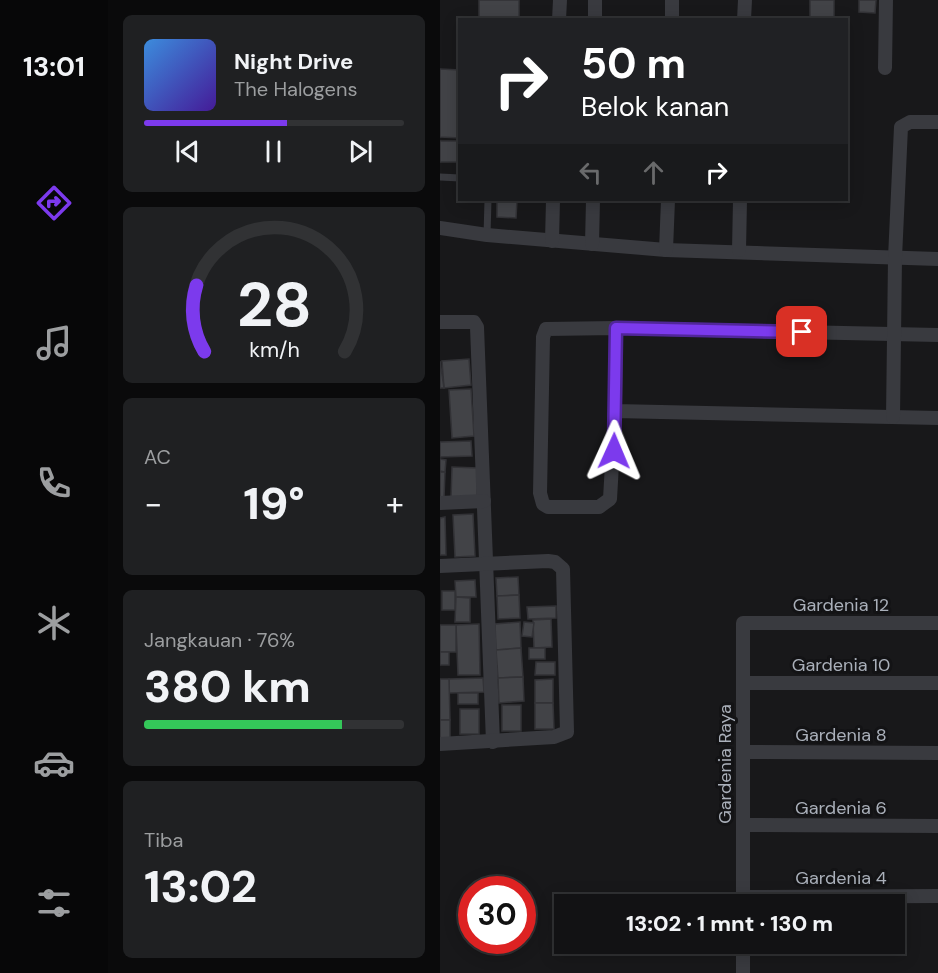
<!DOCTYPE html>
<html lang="id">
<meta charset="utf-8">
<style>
:root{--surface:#121214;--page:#1f2022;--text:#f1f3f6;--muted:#9c9ea0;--line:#313234;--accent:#7c3aed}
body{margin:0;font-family:"DM Sans",sans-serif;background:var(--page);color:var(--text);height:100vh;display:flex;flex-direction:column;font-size:22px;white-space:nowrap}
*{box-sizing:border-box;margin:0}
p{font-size:20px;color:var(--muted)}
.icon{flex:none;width:33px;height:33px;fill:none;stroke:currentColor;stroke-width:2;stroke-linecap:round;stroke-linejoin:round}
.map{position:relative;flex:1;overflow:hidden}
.sheet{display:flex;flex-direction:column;gap:15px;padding:15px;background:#0a0a0b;width:332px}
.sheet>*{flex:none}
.banner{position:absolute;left:18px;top:18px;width:390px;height:183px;border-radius:0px;box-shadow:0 3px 15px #0003,0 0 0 2px var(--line);background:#202124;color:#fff;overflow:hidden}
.speed{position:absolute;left:18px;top:876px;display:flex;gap:12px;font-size:30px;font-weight:700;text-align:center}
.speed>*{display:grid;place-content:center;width:78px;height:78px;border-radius:50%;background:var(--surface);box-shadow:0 3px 15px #0003,0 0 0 2px var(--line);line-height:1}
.speed .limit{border:9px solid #d22;background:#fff;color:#111}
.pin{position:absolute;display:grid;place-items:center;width:51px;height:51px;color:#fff;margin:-26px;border-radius:12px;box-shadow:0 3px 9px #0006}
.me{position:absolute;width:66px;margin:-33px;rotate:1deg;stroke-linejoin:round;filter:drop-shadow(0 0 4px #0008)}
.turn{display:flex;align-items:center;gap:21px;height:126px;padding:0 24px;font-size:27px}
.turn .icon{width:78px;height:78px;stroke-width:2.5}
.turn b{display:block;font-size:42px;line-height:51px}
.lanes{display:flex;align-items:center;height:57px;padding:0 24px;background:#0003;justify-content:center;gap:30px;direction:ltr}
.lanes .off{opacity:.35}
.big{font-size:45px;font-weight:800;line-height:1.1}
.sheet .card{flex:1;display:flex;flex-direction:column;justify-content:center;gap:9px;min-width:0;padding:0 21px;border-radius:9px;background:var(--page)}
.sheet .dial{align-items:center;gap:0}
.dial svg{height:156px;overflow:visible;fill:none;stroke:var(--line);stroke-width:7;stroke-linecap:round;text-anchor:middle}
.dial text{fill:var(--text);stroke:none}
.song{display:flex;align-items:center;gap:18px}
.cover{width:72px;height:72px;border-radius:9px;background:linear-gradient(135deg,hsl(210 70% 55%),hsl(260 70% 35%))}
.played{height:6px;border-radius:3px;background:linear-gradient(90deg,var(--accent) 55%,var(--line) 55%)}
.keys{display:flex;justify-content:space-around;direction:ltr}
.heat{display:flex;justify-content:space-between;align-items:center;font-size:33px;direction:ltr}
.charge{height:9px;border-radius:4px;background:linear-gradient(90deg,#34c759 76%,var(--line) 0)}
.trip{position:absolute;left:114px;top:894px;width:351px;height:60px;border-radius:0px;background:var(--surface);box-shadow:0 3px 15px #0003,0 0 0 2px var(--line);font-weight:800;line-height:60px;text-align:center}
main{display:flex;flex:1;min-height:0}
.tab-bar{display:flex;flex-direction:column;width:108px;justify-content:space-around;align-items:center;background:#070708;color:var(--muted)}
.tab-bar .icon{width:42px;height:42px}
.tab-bar .on{color:var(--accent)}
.tab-bar b{font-size:27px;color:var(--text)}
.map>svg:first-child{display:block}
</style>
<main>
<nav class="tab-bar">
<b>13:01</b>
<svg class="icon on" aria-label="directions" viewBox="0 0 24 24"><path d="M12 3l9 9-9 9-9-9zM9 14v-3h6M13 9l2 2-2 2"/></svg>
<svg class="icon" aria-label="music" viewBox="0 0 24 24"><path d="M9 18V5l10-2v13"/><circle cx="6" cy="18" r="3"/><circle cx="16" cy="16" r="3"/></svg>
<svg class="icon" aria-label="phone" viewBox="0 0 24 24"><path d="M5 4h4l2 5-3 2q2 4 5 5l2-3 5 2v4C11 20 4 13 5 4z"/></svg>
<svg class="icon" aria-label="climate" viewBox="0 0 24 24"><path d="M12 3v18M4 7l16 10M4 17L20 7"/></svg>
<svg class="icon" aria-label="car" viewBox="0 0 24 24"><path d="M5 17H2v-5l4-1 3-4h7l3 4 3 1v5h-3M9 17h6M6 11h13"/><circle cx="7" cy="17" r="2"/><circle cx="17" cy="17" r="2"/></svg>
<svg class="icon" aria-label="filters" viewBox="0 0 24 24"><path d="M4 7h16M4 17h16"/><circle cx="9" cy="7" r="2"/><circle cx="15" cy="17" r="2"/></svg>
</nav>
<section class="sheet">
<div class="card">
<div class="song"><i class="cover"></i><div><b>Night Drive</b><p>The Halogens</p></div></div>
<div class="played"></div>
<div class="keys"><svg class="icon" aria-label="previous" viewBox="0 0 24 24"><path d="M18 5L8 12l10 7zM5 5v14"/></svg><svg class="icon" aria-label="pause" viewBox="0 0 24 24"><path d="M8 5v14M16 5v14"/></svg><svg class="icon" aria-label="next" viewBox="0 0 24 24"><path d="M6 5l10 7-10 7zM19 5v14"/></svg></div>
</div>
<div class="card dial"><svg viewBox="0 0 100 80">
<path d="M14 69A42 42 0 1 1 86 69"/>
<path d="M14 69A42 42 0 0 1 10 35" stroke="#7c3aed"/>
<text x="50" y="56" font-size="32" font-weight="700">28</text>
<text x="50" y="72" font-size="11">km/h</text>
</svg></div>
<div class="card"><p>AC</p>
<div class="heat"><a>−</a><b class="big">19°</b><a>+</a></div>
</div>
<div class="card"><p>Jangkauan · 76%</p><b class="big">380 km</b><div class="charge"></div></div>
<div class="card"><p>Tiba</p><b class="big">13:02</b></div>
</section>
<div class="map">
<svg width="499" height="973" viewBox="0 0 499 973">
<rect width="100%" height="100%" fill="#18181a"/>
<g fill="#424347" stroke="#323236" stroke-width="1.5">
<rect x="39" y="0" width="40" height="20"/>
<rect x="370" y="0" width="24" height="20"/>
<polygon points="419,0 436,0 435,13 419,12"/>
<polygon points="0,69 20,70 20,138 0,137"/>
<rect x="0" y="141" width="20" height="21"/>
<polygon points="57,200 77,200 76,218 57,217"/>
<polygon points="29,359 31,385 4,388 2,361"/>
<polygon points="0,361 4,388 0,388"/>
<polygon points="31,389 34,436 12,438 9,390"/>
<polygon points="31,441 32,456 0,457 0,442"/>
<polygon points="0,459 6,460 5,472 0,471"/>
<polygon points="12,467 38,468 37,499 11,498"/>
<polygon points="0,472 5,472 4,498 0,498"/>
<polygon points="33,514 35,556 15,557 13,515"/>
<polygon points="5,517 6,555 0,555 0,518"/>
<polygon points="78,577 79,595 57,596 56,578"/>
<polygon points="35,580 36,597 16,597 15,581"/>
<rect x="2" y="591" width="13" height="19"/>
<polygon points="79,595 80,618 58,619 57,596"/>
<polygon points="16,597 30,598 30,622 15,622"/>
<polygon points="116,606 116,618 88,619 87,607"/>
<polygon points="111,619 112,647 94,648 93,620"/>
<polygon points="80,622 81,648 56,650 55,624"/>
<polygon points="84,622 94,623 92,637 82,636"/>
<polygon points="39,624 40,675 18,675 16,625"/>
<rect x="0" y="625" width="16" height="27"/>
<polygon points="81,648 83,677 58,678 56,650"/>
<rect x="89" y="648" width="16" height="11"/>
<rect x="0" y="652" width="9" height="13"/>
<polygon points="96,662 115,662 115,675 95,675"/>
<polygon points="83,677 84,701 59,703 58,678"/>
<polygon points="43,678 44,692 9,693 9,679"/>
<polygon points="0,679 9,679 10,720 0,720"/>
<polygon points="113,679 113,703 95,703 95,680"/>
<rect x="18" y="693" width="20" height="11"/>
<polygon points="95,703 113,703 114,729 95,729"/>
<rect x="62" y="705" width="19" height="26"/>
<rect x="20" y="709" width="19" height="25"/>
<rect x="0" y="720" width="10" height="20"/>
</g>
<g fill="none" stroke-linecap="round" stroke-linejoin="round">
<g stroke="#393a3f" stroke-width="7">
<polyline points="0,177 20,178"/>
<polyline points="47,235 48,200"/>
</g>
<g stroke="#393a3f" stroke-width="14">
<polyline points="119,20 120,0"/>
<polyline points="155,20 155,0"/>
<polyline points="232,20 232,0"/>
<polyline points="304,20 305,0"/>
<polyline points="445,68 446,0"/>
<polyline points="0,228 47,235 226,250 499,259"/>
<polyline points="112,241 113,200"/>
<polyline points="152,244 153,200"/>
<polyline points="226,250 228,200"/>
<polyline points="299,250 300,200"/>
<polyline points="0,322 34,322 37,327 53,742"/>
<polyline points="176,328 499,335"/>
<polyline points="175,411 176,328 106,329 103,337 100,493 103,504 108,507 159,507 170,499 175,411 499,418"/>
<polyline points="453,417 455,258 461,127 470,122 499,122"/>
<polyline points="0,503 44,501"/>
<polyline points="0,566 108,561 115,562 123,569 127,732 114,737 0,744"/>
<polyline points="303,683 499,683"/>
<polyline points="303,752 499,753"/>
<polyline points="303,825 499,826"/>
<polyline points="303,897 499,896"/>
<polyline points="303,904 303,623 499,623"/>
<polyline points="303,944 303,973"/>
</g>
</g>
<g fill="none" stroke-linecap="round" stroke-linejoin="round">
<g stroke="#51269a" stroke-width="15">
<polyline id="route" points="174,451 176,328 362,332"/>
</g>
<use href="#route" stroke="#7c3aed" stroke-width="10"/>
</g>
<g text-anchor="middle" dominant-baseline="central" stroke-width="6" stroke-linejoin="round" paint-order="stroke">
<g font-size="18" fill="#aab0ba" stroke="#131315">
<text x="401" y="605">Gardenia 12</text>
<text x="401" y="665">Gardenia 10</text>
<text x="401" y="735">Gardenia 8</text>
<text transform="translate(285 764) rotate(-90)">Gardenia Raya</text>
<text x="401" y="808">Gardenia 6</text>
<text x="401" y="878">Gardenia 4</text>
</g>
</g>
</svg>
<div class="speed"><div class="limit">30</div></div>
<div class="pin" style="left:362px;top:332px;background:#d93025"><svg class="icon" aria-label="arrive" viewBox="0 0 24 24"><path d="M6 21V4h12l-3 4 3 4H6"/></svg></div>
<svg class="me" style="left:174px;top:451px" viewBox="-20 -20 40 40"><path d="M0-17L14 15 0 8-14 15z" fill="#7c3aed" stroke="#fff" stroke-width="4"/></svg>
<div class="trip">13:02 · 1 mnt · 130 m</div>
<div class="banner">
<div class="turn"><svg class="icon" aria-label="right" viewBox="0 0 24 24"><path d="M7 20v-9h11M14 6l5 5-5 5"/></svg><div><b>50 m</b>Belok kanan</div></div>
<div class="lanes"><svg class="icon off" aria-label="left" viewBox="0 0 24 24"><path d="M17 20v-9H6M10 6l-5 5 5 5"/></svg><svg class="icon off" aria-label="ahead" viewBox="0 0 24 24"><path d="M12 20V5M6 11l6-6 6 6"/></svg><svg class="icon" aria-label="right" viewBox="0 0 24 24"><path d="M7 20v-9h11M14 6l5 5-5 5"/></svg></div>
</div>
</div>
</main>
